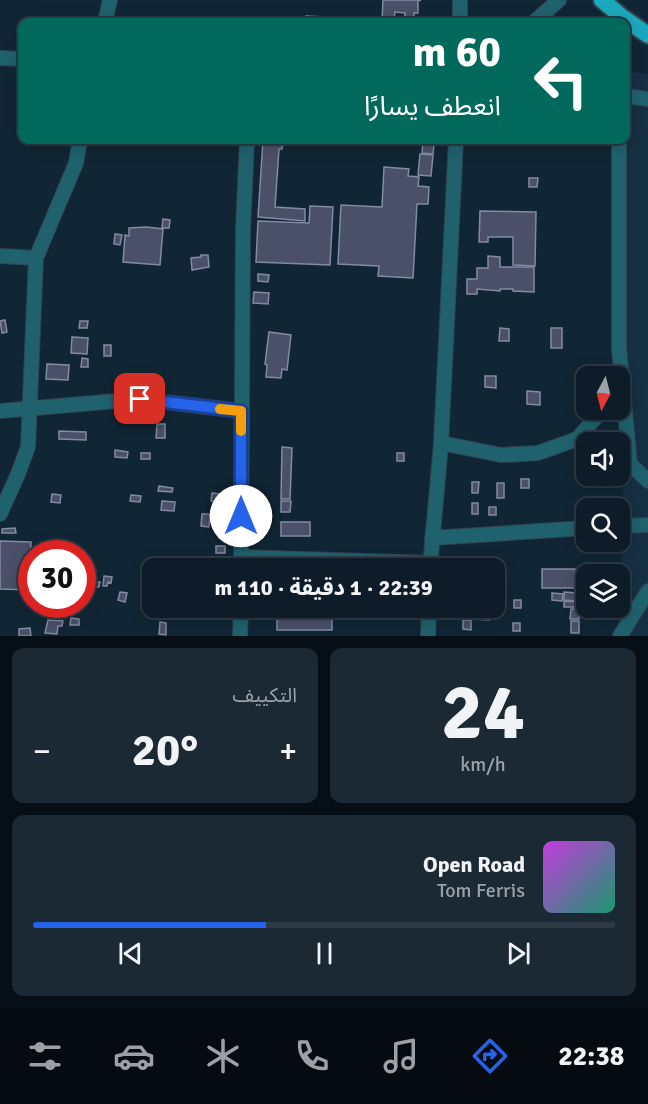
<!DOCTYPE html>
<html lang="ar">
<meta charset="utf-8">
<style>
:root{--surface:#0d1c28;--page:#1b2934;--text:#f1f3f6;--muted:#9aa1a8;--line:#2d3a45;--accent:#2563eb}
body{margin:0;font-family:Signika,"Noto Sans Arabic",sans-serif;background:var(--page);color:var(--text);direction:rtl;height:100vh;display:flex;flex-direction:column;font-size:22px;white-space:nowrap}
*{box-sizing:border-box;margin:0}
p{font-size:20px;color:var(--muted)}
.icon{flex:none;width:33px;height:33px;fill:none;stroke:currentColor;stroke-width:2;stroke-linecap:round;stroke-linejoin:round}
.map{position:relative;height:636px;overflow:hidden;direction:ltr}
.panel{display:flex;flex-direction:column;gap:12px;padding:12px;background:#070f16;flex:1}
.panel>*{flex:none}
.guide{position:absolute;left:18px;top:18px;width:612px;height:126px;border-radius:12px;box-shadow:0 3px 15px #0003,0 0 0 2px var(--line);direction:rtl;background:#00695c;color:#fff;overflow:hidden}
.needle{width:39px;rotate:187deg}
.buttons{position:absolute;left:576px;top:366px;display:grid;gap:12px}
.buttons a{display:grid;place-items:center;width:54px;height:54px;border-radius:12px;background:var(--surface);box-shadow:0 3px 15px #0003,0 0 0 2px var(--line);font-size:30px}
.speed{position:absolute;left:18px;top:540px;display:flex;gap:12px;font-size:30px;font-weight:700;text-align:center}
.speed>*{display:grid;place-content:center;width:78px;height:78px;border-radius:50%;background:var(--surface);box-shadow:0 3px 15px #0003,0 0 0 2px var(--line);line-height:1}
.speed .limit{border:9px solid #d22;background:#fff;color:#111}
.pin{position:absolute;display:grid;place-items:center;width:51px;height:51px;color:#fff;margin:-26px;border-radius:12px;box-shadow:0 3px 9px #0006}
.me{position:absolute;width:66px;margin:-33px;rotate:0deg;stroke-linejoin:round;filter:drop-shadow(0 0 4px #0008)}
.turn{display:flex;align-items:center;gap:21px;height:126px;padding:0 30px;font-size:27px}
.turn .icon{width:78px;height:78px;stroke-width:2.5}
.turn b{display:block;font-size:42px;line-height:51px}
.big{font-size:45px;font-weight:700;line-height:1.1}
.panel .widget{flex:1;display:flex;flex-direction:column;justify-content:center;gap:9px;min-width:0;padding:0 21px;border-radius:12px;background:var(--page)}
.panel .dial{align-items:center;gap:0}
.dial b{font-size:78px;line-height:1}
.song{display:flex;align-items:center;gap:18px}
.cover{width:72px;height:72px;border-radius:9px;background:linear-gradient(135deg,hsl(290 70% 55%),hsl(160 70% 35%))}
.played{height:6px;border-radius:3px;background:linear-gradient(90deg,var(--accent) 40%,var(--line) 40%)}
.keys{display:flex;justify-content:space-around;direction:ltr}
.heat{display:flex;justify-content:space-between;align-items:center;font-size:33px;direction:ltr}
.panel .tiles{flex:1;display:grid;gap:12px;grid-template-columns:1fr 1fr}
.widget:last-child{grid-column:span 2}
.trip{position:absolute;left:142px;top:558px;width:363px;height:60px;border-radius:12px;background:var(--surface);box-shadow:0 3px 15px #0003,0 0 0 2px var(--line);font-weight:700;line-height:60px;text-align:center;direction:rtl}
.tab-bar{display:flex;height:96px;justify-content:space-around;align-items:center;background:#050b10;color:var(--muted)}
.tab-bar .icon{width:42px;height:42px}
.tab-bar .selected{color:var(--accent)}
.tab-bar b{font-size:27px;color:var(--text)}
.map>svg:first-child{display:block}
</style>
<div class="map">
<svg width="648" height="636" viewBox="0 0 648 636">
<rect width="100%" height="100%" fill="#112635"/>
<polygon fill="#153042" points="627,71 648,74 648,636 619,636 623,507"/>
<g fill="#4a5067" stroke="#838aa3" stroke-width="1.5">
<polygon points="383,0 421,0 418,1 418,13 414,13 414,22 404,22 405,13 395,12 394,21 382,21"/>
<polygon points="306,16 343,18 343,22 300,22 301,17 306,18"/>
<polygon points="263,140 283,140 282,149 279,149 275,207 305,209 305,221 258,217"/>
<polygon points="423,143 434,144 433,154 422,153"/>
<polygon points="420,154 433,155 431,176 418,175"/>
<polygon points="384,167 409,169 408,176 419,177 418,186 429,187 428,204 417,204 413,278 378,276 379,266 338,264 341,205 382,207"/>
<polygon points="529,178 538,178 537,187 529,187"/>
<polygon points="310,206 333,207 330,265 256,262 258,221 309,223"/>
<polygon points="480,211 536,212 535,266 513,265 513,237 488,237 488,242 479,242"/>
<polygon points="163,219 170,220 169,228 162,228"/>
<polygon points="147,227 163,229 160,265 123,262 125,235 129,236 129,228"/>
<polygon points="115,234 122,235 120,245 114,244"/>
<polygon points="201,255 208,255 209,267 192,270 191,258 201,257"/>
<polygon points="488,256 500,257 500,267 534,267 534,292 513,291 513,289 500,289 500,291 477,289 477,294 467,294 467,279 477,279 477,268 488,268"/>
<polygon points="258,274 269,275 268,282 258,281"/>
<polygon points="254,292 269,293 268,304 253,303"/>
<polygon points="5,320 7,332 2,333 0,321"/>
<polygon points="80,321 88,321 87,328 79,328"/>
<polygon points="500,328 509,329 509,341 499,341"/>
<rect x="551" y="328" width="11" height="20"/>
<polygon points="269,332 291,335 287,370 282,369 281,378 266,377 267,365 265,364"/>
<polygon points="72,337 88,338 87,354 71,353"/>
<rect x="104" y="345" width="7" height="11"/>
<polygon points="82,358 88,359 88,367 81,367"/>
<polygon points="47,364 69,365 68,380 46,379"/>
<polygon points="485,376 496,376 496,388 485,387"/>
<polygon points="527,391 540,392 540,405 527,404"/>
<rect x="576" y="392" width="10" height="12"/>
<polygon points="121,412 128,414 126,422 119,421"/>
<polygon points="157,424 165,424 165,438 156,438"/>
<polygon points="59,431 86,432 86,440 59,439"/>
<polygon points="282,447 292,448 290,499 281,499"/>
<polygon points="115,450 128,452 127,458 115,457"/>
<rect x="141" y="453" width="9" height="6"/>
<rect x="397" y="453" width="7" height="8"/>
<rect x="521" y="479" width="8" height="9"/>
<polygon points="472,482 479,482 478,493 472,493"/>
<rect x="497" y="483" width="7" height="15"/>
<polygon points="159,486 173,488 172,492 158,491"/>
<polygon points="212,493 221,494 221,502 211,501"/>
<polygon points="52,494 61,495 60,503 51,502"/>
<polygon points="131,495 141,496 140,502 130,501"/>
<polygon points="162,501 175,502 174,511 161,510"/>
<polygon points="281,501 291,501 290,512 281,512"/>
<rect x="472" y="503" width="6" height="11"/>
<rect x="489" y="507" width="7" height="8"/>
<polygon points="202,514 210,514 209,527 201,526"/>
<rect x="281" y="522" width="29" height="14"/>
<polygon points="15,528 16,533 2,533 2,529"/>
<polygon points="0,541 31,542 29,590 0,589"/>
<rect x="216" y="546" width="9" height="7"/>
<rect x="542" y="569" width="33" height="19"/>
<polygon points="104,576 112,577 111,583 108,582 107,586 103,586"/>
<polygon points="82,582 100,582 99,587 82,586"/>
<polygon points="120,592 127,593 125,602 118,600"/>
<polygon points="564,592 578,593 578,601 564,600"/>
<polygon points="552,593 563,594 562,601 552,600"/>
<rect x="514" y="600" width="7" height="8"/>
<polygon points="564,601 578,602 578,607 564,607"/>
<rect x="277" y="608" width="55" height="22"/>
<polygon points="475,609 490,611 489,620 474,619"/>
<polygon points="571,609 579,609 579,619 570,619"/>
<polygon points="71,618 79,619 79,625 70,625"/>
<polygon points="48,620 63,621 62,626 58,626 57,634 45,633"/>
<polygon points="463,620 471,620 471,630 463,629"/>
<rect x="571" y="621" width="8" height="12"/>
<polygon points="160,622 166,623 166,635 159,634"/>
<rect x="513" y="623" width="7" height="8"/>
<polygon points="30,628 31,636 19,636 19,629"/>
</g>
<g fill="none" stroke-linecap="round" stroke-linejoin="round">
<g stroke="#304452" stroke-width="16">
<g id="minor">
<polyline points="105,22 110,0"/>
<polyline points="460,22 460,0"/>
<polyline points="534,22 559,0"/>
<polyline points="0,58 22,59"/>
<polyline points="626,96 648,99"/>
<polyline points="619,140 619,348 630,464 648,481"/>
<polyline points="0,256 36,258"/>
<polyline points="0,411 140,399 241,411"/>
<polyline points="441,443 501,455 538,453 577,439 599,414 600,410"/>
<polyline points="0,514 18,474 28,447 36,258 76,163 80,140"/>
<polyline points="620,526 648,525"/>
<polyline points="432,538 586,528"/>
<polyline points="241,557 430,563"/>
<polyline points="241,568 243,230 247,140"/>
<polyline points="430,568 441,443 456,140"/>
<polyline points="240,636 241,608"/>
<polyline points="428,636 429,608"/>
<polyline points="620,636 648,591"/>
</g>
</g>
<g stroke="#304452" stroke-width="20">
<polyline id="trunk" points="602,0 622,17 648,35"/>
</g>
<use href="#minor" stroke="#1f626d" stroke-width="14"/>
<use href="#trunk" stroke="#1ca8bc" stroke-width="16"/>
</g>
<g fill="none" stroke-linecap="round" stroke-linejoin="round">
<g stroke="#184099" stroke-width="15">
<polyline id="route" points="140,399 241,411 241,516"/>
</g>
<use href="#route" stroke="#2563eb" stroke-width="10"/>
<polyline stroke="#f59e0b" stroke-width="10" points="220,409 241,411 241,431"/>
</g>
</svg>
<div class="buttons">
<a><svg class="needle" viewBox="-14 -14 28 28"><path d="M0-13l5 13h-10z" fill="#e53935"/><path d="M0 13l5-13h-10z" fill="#9aa1a8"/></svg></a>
<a><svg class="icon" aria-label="sound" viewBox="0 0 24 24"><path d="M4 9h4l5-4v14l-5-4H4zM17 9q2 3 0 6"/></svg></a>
<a><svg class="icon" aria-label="search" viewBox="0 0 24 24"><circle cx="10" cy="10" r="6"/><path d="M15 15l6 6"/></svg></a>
<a><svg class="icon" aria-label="layers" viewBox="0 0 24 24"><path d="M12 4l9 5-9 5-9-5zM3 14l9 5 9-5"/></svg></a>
</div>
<div class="speed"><div class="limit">30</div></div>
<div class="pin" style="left:140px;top:399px;background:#d93025"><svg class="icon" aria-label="arrive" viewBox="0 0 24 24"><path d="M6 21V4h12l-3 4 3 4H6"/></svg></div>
<svg class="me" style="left:241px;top:516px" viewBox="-20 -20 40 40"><circle r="19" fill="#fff"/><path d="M0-13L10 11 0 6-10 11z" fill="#2563eb"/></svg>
<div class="trip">22:39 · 1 دقيقة · 110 m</div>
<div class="guide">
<div class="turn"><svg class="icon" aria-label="left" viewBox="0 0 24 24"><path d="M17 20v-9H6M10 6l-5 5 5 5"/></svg><div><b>60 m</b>انعطف يسارًا</div></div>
</div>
</div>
<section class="panel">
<div class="tiles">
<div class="widget dial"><b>24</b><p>km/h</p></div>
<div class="widget"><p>التكييف</p>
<div class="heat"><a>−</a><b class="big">20°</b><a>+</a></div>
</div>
<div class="widget">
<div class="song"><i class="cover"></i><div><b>Open Road</b><p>Tom Ferris</p></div></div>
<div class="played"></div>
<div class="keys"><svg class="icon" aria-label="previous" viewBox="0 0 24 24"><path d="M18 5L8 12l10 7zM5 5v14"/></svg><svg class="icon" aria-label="pause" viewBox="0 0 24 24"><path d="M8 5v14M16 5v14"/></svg><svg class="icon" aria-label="next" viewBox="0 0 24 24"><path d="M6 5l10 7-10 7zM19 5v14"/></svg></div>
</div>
</div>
</section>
<nav class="tab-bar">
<b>22:38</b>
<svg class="icon selected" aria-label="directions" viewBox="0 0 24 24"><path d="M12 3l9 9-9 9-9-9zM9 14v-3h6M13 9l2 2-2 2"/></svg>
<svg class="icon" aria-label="music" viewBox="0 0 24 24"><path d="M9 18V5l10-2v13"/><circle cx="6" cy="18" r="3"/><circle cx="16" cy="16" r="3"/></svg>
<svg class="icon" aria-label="phone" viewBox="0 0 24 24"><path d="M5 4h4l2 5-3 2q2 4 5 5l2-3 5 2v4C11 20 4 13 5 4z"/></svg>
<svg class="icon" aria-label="climate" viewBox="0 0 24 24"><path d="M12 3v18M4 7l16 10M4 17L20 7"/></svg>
<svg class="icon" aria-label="car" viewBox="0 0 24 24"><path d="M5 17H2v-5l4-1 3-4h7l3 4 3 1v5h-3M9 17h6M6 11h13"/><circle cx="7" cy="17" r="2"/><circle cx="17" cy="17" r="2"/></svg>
<svg class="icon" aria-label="filters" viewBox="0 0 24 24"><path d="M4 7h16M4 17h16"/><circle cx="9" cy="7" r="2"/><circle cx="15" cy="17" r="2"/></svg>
</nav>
